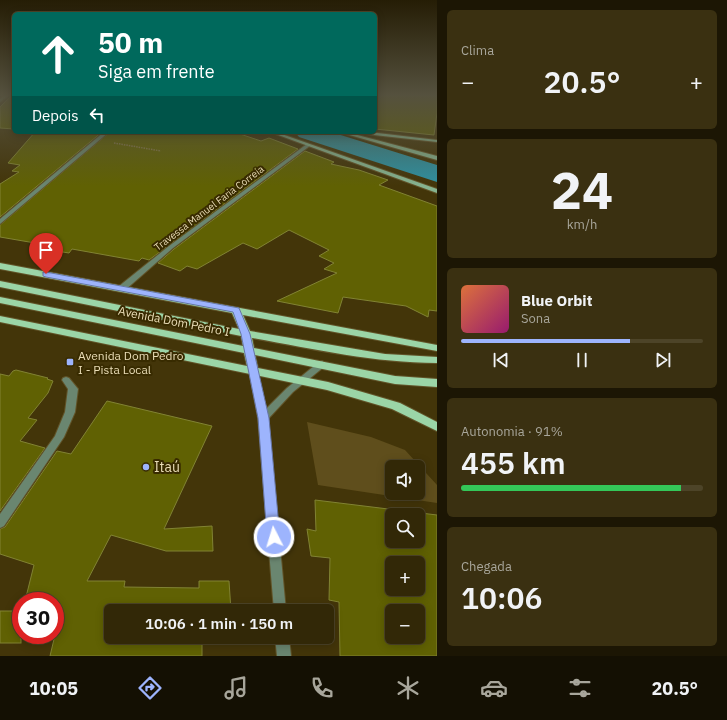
<!DOCTYPE html>
<html lang="pt">
<meta charset="utf-8">
<style>
:root{--surface:#322807;--page:#3a3011;--text:#f1f3f6;--muted:#a8a69b;--line:#4d4428;--accent:#9db4fd}
body{margin:0;font-family:"IBM Plex Sans",sans-serif;background:var(--page);color:var(--text);height:100vh;display:flex;flex-direction:column;font-size:15px;white-space:nowrap}
*{box-sizing:border-box;margin:0}
p{font-size:13px;color:var(--muted)}
.icon{flex:none;width:22px;height:22px;fill:none;stroke:currentColor;stroke-width:2;stroke-linecap:round;stroke-linejoin:round}
.map{position:relative;flex:1;overflow:hidden}
.side{display:flex;flex-direction:column;gap:10px;padding:10px;background:#1c1604;width:290px}
.side>*{flex:none}
.hud{position:absolute;left:12px;top:12px;width:365px;height:122px;border-radius:6px;box-shadow:0 2px 10px #0003,0 0 0 1px var(--line);background:#00695c;color:#fff;overflow:hidden}
.fabs{position:absolute;left:385px;top:460px;display:grid;gap:8px}
.fabs a{display:grid;place-items:center;width:40px;height:40px;border-radius:6px;background:var(--surface);box-shadow:0 2px 10px #0003,0 0 0 1px var(--line);font-size:20px}
.speed{position:absolute;left:12px;top:592px;display:flex;gap:8px;font-size:20px;font-weight:700;text-align:center}
.speed>*{display:grid;place-content:center;width:52px;height:52px;border-radius:50%;background:var(--surface);box-shadow:0 2px 10px #0003,0 0 0 1px var(--line);line-height:1}
.speed .limit{border:6px solid #d22;background:#fff;color:#111}
.pin{position:absolute;display:grid;place-items:center;width:34px;height:34px;color:#fff;margin:-41px -17px;border-radius:50% 50% 50% 0;rotate:-45deg;box-shadow:0 0 4px #0007}
.pin .icon{rotate:45deg}
.me{position:absolute;width:44px;margin:-22px;rotate:355deg;stroke-linejoin:round;filter:drop-shadow(0 0 3px #0008)}
.turn{display:flex;align-items:center;gap:14px;height:84px;padding:0 20px;font-size:18px}
.turn .icon{width:52px;height:52px;stroke-width:2.5}
.turn b{display:block;font-size:28px;line-height:34px}
.then{display:flex;align-items:center;height:38px;padding:0 20px;background:#0003;gap:8px;font-size:15px}
.big{font-size:30px;font-weight:600;line-height:1.1}
.side .widget{flex:1;display:flex;flex-direction:column;justify-content:center;gap:6px;min-width:0;padding:0 14px;border-radius:6px;background:var(--page)}
.side .dial{align-items:center;gap:0}
.dial b{font-size:52px;line-height:1}
.song{display:flex;align-items:center;gap:12px}
.cover{width:48px;height:48px;border-radius:6px;background:linear-gradient(135deg,hsl(20 70% 55%),hsl(320 70% 35%))}
.played{height:4px;border-radius:2px;background:linear-gradient(90deg,var(--accent) 70%,var(--line) 70%)}
.keys{display:flex;justify-content:space-around;direction:ltr}
.heat{display:flex;justify-content:space-between;align-items:center;font-size:22px;direction:ltr}
.charge{height:6px;border-radius:3px;background:linear-gradient(90deg,#34c759 91%,var(--line) 0)}
.trip{position:absolute;left:104px;top:604px;width:230px;height:40px;border-radius:6px;background:var(--surface);box-shadow:0 2px 10px #0003,0 0 0 1px var(--line);font-weight:600;line-height:40px;text-align:center}
.tab-bar{display:flex;height:64px;justify-content:space-around;align-items:center;background:#141003;color:var(--muted)}
.tab-bar .icon{width:28px;height:28px}
.tab-bar .on{color:var(--accent)}
.tab-bar b{font-size:18px;color:var(--text)}
main{display:flex;flex:1;min-height:0}
.map>svg:first-child{display:block}
</style>
<main>
<div class="map">
<svg width="437" height="656" viewBox="0 0 437 656">
<rect width="100%" height="100%" fill="#433509"/>
<path fill="#5f4e1c" fill-rule="evenodd" d="M307,422L371,437L405,450L437,485V503L318,485ZM392,467H418V493H392Z"/>
<g fill="none" stroke-linecap="round" stroke-linejoin="round">
<polygon fill="#2f8f9f" fill-rule="evenodd" points="295,132 331,132 437,165 437,182 299,137"/>
</g>
<g fill="#606103" stroke="#818333" fill-rule="evenodd">
<polygon points="13,94 14,129 0,128 0,107"/>
<polygon points="375,94 437,94 437,113 434,135 375,129"/>
<polygon points="35,132 102,132 0,217 0,184 19,172 12,171 20,165 8,163"/>
<polygon points="110,132 234,132 261,141 269,138 298,149 149,260 142,258 139,261 72,249 69,253 31,247 35,243 0,237 0,225"/>
<polygon points="305,151 334,162 331,164 359,170 388,180 379,185 437,206 437,311 429,310 428,317 406,306 343,297 338,313 277,301 337,273 324,269 334,263 319,256 329,250 289,230 257,249 243,243 197,269 187,266 180,271 158,263 174,249"/>
<polygon points="16,370 48,378 47,379 53,381 48,393 28,418 37,420 20,441 45,448 0,511 0,374 9,376 13,371"/>
<polygon points="107,401 212,426 164,529 212,526 213,551 166,551 111,535 87,581 125,581 124,587 199,588 199,581 229,581 231,611 111,611 111,637 232,637 232,642 202,642 202,656 50,656 55,635 55,601 25,601 34,565 0,554 0,529 5,527 57,451 71,454"/>
<path d="M315,500L437,515V656H340L339,602L329,600L330,558L311,556L307,529L316,531ZM392,515H418V541H392ZM392,563H418V589H392ZM392,611H418V637H392Z"/>
<rect x="0" y="611" width="21" height="32"/>
</g>
<g fill="none" stroke-linecap="round" stroke-linejoin="round">
<g stroke="#615328" stroke-width="2">
<polygon id="lane" points="66,377 69,378 78,389 75,412 64,437 4,526 0,528 0,514 55,436 65,412 68,389 62,380 63,378"/>
</g>
<g stroke="#615328" stroke-width="2">
<g id="street">
<polygon points="6,94 10,94 0,102 0,99"/>
<polygon points="104,132 109,132 0,224 0,219"/>
<polygon points="307,144 311,145 173,248 124,291 118,291 117,289 118,287 169,246"/>
<polygon points="322,361 326,364 325,366 293,392 268,419 286,611 274,611 258,418 249,371 253,368 257,371 266,409 287,388 319,362"/>
<polygon points="275,637 289,637 291,656 277,656"/>
</g>
</g>
<g stroke="#615328" stroke-width="2">
<g id="secondary">
<polygon points="270,132 276,132 437,189 437,193"/>
<polygon points="339,132 346,132 437,156 437,160"/>
<polygon points="354,132 369,132 437,140 437,142 356,133"/>
</g>
</g>
<g stroke="#615328" stroke-width="2">
<path id="primary" d="M0,263L437,345V351L243,315L250,331L385,354L437,357V363C375,363 313,349 252,338L254,348L395,376L437,379V387L395,384L255,355L258,368L328,382L400,403L437,422V431L392,409L327,390L0,322V316L247,366L244,353L0,303V297L243,346L241,336L0,287V281L239,329L232,313L0,269Z"/>
</g>
<polyline stroke="#86794f" stroke-width="1.5" stroke-dasharray="1.5 1" stroke-linecap="butt" points="114,143 161,151"/>
<use href="#lane" fill="#6a8670" fill-rule="evenodd"/>
<use href="#street" fill="#6a8670" fill-rule="evenodd"/>
<use href="#secondary" fill="#86b38f" fill-rule="evenodd"/>
<use href="#primary" fill="#9bd5a7" fill-rule="evenodd"/>
</g>
<linearGradient id="sky" x2="0" y2="1"><stop stop-color="#251d05"/><stop offset="0.51" stop-color="#55513e"/><stop offset="1" stop-color="#55513e" stop-opacity="0"/></linearGradient>
<rect width="437" height="186" fill="url(#sky)"/>
<polygon fill="#9db4fd" stroke="#6675a4" points="43,272 46,272 239,308 250,334 269,418 280,537 278,541 274,543 269,541 267,537 258,418 241,334 233,312 46,277 43,276"/>
<g fill="#9db4fd" stroke="#382b00" stroke-width="1.5">
<rect x="66" y="358" width="8" height="8" rx="2"/>
<circle cx="146" cy="467" r="4"/>
</g>
<g text-anchor="middle" dominant-baseline="central" stroke-width="4" stroke-linejoin="round" paint-order="stroke">
<g font-size="10" fill="#eaddb7" stroke="#382b00">
<text transform="translate(209 208) rotate(-37)">Travessa Manuel Faria Correia</text>
</g>
<g font-size="12" fill="#eaddb7" stroke="#382b00">
<text transform="translate(174 321) rotate(11)">Avenida Dom Pedro I</text>
</g>
<g font-size="12" fill="#eaddb7" stroke="#382b00" text-anchor="start">
<text x="78" y="355">Avenida Dom Pedro<tspan x="78" dy="14">I - Pista Local</tspan></text>
</g>
<g font-size="14" fill="#eaddb7" stroke="#382b00" text-anchor="start">
<text x="154" y="467">Itaú</text>
</g>
</g>
</svg>
<div class="fabs">
<a><svg class="icon" aria-label="sound" viewBox="0 0 24 24"><path d="M4 9h4l5-4v14l-5-4H4zM17 9q2 3 0 6"/></svg></a>
<a><svg class="icon" aria-label="search" viewBox="0 0 24 24"><circle cx="10" cy="10" r="6"/><path d="M15 15l6 6"/></svg></a>
<a>+</a>
<a>−</a>
</div>
<div class="speed"><div class="limit">30</div></div>
<div class="pin" style="left:46px;top:274px;background:#d93025"><svg class="icon" aria-label="arrive" viewBox="0 0 24 24"><path d="M6 21V4h12l-3 4 3 4H6"/></svg></div>
<svg class="me" style="left:274px;top:537px" viewBox="-20 -20 40 40"><circle r="17" fill="#9db4fd" stroke="#fff" stroke-width="3"/><path d="M0-11L8 9 0 5-8 9z" fill="#fff"/></svg>
<div class="trip">10:06 · 1 min · 150 m</div>
<div class="hud">
<div class="turn"><svg class="icon" aria-label="ahead" viewBox="0 0 24 24"><path d="M12 20V5M6 11l6-6 6 6"/></svg><div><b>50 m</b>Siga em frente</div></div>
<div class="then">Depois<svg class="icon" aria-label="left" viewBox="0 0 24 24"><path d="M17 20v-9H6M10 6l-5 5 5 5"/></svg></div>
</div>
</div>
<section class="side">
<div class="widget"><p>Clima</p>
<div class="heat"><a>−</a><b class="big">20.5°</b><a>+</a></div>
</div>
<div class="widget dial"><b>24</b><p>km/h</p></div>
<div class="widget">
<div class="song"><i class="cover"></i><div><b>Blue Orbit</b><p>Sona</p></div></div>
<div class="played"></div>
<div class="keys"><svg class="icon" aria-label="previous" viewBox="0 0 24 24"><path d="M18 5L8 12l10 7zM5 5v14"/></svg><svg class="icon" aria-label="pause" viewBox="0 0 24 24"><path d="M8 5v14M16 5v14"/></svg><svg class="icon" aria-label="next" viewBox="0 0 24 24"><path d="M6 5l10 7-10 7zM19 5v14"/></svg></div>
</div>
<div class="widget"><p>Autonomia · 91%</p><b class="big">455 km</b><div class="charge"></div></div>
<div class="widget"><p>Chegada</p><b class="big">10:06</b></div>
</section>
</main>
<nav class="tab-bar">
<b>10:05</b>
<svg class="icon on" aria-label="directions" viewBox="0 0 24 24"><path d="M12 3l9 9-9 9-9-9zM9 14v-3h6M13 9l2 2-2 2"/></svg>
<svg class="icon" aria-label="music" viewBox="0 0 24 24"><path d="M9 18V5l10-2v13"/><circle cx="6" cy="18" r="3"/><circle cx="16" cy="16" r="3"/></svg>
<svg class="icon" aria-label="phone" viewBox="0 0 24 24"><path d="M5 4h4l2 5-3 2q2 4 5 5l2-3 5 2v4C11 20 4 13 5 4z"/></svg>
<svg class="icon" aria-label="climate" viewBox="0 0 24 24"><path d="M12 3v18M4 7l16 10M4 17L20 7"/></svg>
<svg class="icon" aria-label="car" viewBox="0 0 24 24"><path d="M5 17H2v-5l4-1 3-4h7l3 4 3 1v5h-3M9 17h6M6 11h13"/><circle cx="7" cy="17" r="2"/><circle cx="17" cy="17" r="2"/></svg>
<svg class="icon" aria-label="filters" viewBox="0 0 24 24"><path d="M4 7h16M4 17h16"/><circle cx="9" cy="7" r="2"/><circle cx="15" cy="17" r="2"/></svg>
<b>20.5°</b>
</nav>
